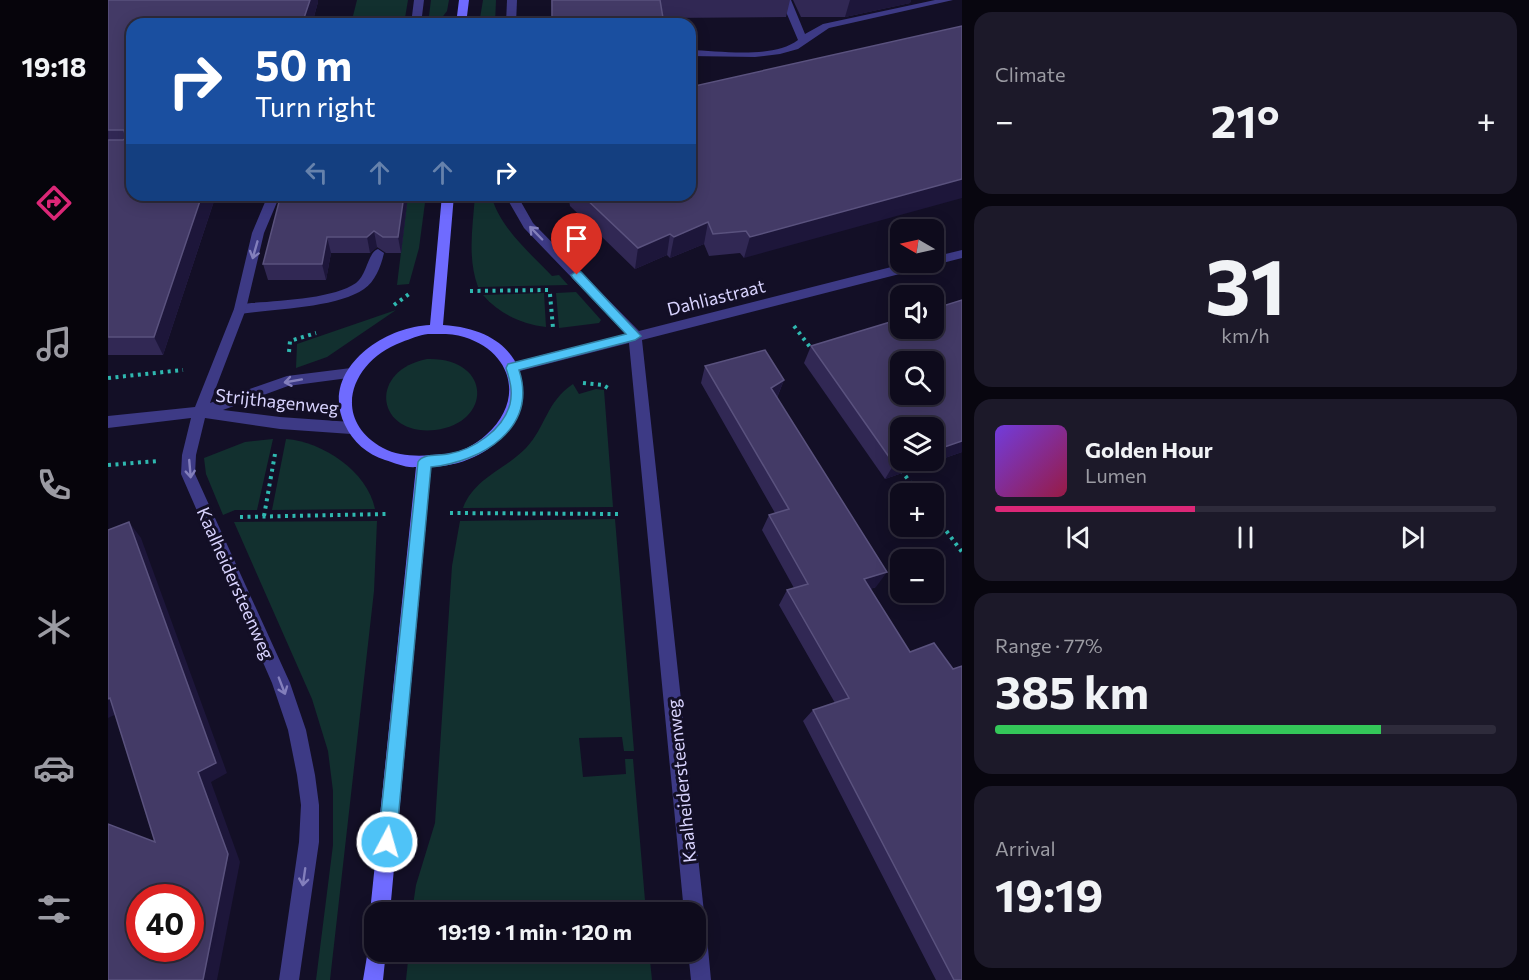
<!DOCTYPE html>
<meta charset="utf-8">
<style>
:root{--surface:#0e0b1c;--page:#1c1929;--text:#f1f3f6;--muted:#9b9ba3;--line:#2e2b3b;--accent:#db2777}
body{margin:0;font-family:Commissioner,sans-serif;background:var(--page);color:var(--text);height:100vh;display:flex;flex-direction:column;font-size:22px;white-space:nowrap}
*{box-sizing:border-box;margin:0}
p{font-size:20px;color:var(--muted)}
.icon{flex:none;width:33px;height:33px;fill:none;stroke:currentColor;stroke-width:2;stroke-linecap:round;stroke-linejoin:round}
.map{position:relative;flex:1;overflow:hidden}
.panel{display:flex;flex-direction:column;gap:12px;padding:12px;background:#08060f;width:567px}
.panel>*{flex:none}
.banner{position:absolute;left:18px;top:18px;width:570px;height:183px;border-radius:18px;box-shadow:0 3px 15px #0003,0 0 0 2px var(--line);background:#1a4fa0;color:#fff;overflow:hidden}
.needle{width:39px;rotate:279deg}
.controls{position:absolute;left:782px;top:219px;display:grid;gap:12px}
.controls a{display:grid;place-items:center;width:54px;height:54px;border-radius:12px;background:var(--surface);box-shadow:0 3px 15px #0003,0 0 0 2px var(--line);font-size:30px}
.speed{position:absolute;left:18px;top:884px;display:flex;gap:12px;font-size:30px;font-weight:700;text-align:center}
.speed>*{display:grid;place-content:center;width:78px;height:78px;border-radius:50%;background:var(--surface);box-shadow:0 3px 15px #0003,0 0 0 2px var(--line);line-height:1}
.speed .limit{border:9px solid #d22;background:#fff;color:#111}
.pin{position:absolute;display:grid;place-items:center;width:51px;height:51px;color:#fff;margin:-62px -26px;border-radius:50% 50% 50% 0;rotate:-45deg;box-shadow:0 0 6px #0007}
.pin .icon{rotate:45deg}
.me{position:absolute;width:66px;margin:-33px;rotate:6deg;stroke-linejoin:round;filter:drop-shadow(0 0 4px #0008)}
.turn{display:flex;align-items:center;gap:21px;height:126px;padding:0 30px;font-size:27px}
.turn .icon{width:78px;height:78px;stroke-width:2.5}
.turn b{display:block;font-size:42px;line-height:51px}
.lanes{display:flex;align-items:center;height:57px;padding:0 30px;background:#0003;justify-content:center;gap:30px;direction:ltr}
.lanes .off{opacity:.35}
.big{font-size:45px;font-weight:700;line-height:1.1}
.panel .tile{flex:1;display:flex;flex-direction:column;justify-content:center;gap:9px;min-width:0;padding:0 21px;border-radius:18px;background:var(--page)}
.panel .dial{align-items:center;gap:0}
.dial b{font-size:78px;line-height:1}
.song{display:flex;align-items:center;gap:18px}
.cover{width:72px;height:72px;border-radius:9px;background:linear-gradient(135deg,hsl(260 70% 55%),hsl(340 70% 35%))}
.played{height:6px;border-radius:3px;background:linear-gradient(90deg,var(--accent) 40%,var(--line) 40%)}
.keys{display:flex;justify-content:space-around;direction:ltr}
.heat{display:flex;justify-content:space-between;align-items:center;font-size:33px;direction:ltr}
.charge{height:9px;border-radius:4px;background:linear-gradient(90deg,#34c759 77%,var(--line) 0)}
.trip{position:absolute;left:256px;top:902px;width:342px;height:60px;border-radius:18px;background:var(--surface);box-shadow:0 3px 15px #0003,0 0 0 2px var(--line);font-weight:700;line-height:60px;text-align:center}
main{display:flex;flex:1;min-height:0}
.menu{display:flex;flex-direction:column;width:108px;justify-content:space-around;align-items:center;background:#06040b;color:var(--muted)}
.menu .icon{width:42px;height:42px}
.menu .current{color:var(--accent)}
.menu b{font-size:27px;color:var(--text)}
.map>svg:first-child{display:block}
</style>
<main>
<nav class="menu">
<b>19:18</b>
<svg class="icon current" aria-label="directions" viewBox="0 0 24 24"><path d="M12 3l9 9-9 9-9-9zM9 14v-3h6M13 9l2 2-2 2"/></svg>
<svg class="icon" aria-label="music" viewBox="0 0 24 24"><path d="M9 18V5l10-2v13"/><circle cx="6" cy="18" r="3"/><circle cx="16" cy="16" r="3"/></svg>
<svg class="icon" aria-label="phone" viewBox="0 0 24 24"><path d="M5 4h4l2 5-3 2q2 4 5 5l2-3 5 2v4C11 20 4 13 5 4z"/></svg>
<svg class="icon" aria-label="climate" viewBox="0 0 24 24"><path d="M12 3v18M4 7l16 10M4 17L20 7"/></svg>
<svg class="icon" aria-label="car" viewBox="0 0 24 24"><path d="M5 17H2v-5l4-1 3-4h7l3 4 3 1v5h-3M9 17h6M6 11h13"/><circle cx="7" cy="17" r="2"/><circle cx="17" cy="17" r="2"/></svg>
<svg class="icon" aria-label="filters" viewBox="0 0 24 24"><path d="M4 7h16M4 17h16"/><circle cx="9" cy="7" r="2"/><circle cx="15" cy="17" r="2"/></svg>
</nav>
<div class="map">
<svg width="854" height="980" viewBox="0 0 854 980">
<rect width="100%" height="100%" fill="#130f26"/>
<g fill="#12302f">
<polygon points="249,0 300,0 296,24 243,24"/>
<polygon points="323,0 341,0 339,11 329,24 320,24"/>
<polygon points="375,0 388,0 387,24 371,24"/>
<polygon points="300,195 318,195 311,248 301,284 289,285"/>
<path d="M367,195H383C392,228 421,252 444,276L451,275L460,285L370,287C359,257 365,226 367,195Z"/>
<polygon points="468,292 493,320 491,323 451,328 448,293"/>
<path d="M436,293L438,327C414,324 391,314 375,295Z"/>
<polygon points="288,310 219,357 188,368 189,344"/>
<path d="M319,359C384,357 385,423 327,430C268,436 259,371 319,359Z"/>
<path d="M465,384L471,394L488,389L496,390L505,507L355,508C366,478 398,469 418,448C438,427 438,402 465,384Z"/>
<polygon points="165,439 149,510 127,510 115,515 98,474 96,458 137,442"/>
<path d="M178,439C215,442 259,471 267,509L164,510Z"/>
<polygon points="507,519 526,751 516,751 514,737 471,738 475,777 518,774 517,759 525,759 538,912 304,912 308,885 327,823 344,566 352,521"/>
<polygon points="269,521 266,591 222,980 208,980 225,845 225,791 220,751 204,699 126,522"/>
<polygon points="301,951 541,951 544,980 298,980"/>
</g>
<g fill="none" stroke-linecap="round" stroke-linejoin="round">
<g stroke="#2fb8b0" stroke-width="4" stroke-dasharray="3 4.5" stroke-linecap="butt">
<polyline points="362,291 442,290"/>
<polyline points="442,294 445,328"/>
<polyline points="286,305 301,294"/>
<polyline points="686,326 705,351"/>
<polyline points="181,352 182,341 208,333"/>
<polyline points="0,378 75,370"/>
<polyline points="475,383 495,385 500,388"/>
<polyline points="0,465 50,461"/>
<polyline points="793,470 811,494"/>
<polyline points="342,513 512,514"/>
<polyline points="825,513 854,552"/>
<polyline points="156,516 167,454"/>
<polyline points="132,517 278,514"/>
</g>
<path fill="#3d3a85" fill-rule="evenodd" d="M270,249L276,253C273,266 267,282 256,289C229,308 165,309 132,314L126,309L132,304C162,301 224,300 248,283C259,275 260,252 270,249Z"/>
<g fill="#3d3a85" fill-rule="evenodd">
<polygon points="306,0 316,0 313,24 303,24"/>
<polygon points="399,0 409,0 408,24 398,24"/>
<path d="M673,0H683L697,34L715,24L827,0H845L721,28L690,49L672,54L647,57L582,56V50C613,51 665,59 690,40Z"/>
<polygon points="160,195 172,195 156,233 138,309 102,403 179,376 243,368 248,369 250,373 248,377 180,386 115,410 172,417 243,422 248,424 250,428 248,432 243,434 172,429 97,418 88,455 87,474 182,683 198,730 207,775 211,805 211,842 191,980 171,980 191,842 193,805 189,775 180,730 164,683 73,474 74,455 83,418 0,428 0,416 87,407 126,309 144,233"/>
<polygon points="397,195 409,195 425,223 531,331 803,262 825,262 825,257 854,250 854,258 534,340 596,912 593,919 598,927 603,980 583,980 580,951 588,951 588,912 576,912 521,343 404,373 399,372 397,368 399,364 518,334 416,228"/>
</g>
<g fill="#6f6bff" fill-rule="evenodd">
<polygon points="351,0 361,0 358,24 348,24"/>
<path d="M334,195H346L335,325C453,332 431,462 323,467L282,912H267V920L262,912L308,467C297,468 287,463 277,460C259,454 245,442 237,425C211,372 273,327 322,325ZM320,334C331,334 345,333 356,337C405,352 417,401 378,435C367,445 352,453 337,454C317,456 293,458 275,448C221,418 244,360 294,342C302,339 311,335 320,334Z"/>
<polygon points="267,941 267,951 278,951 275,980 255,980 261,944"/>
</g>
</g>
<g fill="#312854">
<polygon points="0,0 210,2 204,24 24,24 24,195 108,195 55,355 0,355"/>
<polygon points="443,0 682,0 678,17 555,18 556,24 444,24"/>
<polygon points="685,0 803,0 802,3 737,17 693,17"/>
<polygon points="854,26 636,258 632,253 601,256 596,244 562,258 559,255 527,269 462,206 460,195 582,195"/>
<polygon points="252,195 300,195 293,253 278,253 269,247 262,253 223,253 218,280 160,280 155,264 250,202"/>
<polygon points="854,300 854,452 777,479 696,363 703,346"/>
<polygon points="597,366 676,380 669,398 768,587 762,589 854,980 828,980 695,721 705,710 727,703 671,605 679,590 686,588 654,530 661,515 667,513 593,383"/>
</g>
<g fill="#1d163a">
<polygon points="202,0 210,0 210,2 204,24 194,24"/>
<polygon points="742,0 803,0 802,3 737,17"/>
<polygon points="854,179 854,198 636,258 642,237"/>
<polygon points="94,195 108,195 55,355 46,337"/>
<polygon points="296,195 300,195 293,253 290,237"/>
<polygon points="600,222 596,244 562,258 566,237"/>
<polygon points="266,231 269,247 262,253 259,237"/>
<polygon points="562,234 559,255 527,269 530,248"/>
<polygon points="219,237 223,253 218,280 214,264"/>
<polygon points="676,380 669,397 657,406 663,388"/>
<polygon points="854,441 854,452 777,479 786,464 796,460 825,460 825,451"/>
<polygon points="21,522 33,538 119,773 103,782 132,862 109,980 95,980 90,772"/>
<polygon points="779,572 768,587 746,594 756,579"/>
<polygon points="2,698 17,710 0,718 0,699"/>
</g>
<g fill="#433a66" stroke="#5a527e" stroke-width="1.5" fill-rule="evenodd">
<polygon points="0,0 202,0 194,24 24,24 24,195 94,195 46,337 0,337 0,140 15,140 18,138 16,130 0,130"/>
<polygon points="444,0 552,0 556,24 444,24"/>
<polygon points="854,26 854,179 642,237 638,231 605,234 600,222 566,237 562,234 530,248 474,195 582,195 582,87"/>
<polygon points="252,195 296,195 290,237 275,237 266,231 259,237 219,237 214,264 155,264 171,202 250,202"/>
<path d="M854,300V441L825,451V428H792V460H796L786,464L703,346L792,319V328H825V309ZM792,362H825V394H792Z"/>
<polygon points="657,350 676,380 663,388 779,572 756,579 802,652 826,643 845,669 854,666 854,980 846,980 705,710 741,698 679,590 700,584 661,515 681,509 597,366"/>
<path d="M21,522L108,763L90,772L120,854L95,980H0V824L47,842L2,698L0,699V530ZM32,897H82V948H32Z"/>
</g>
<defs><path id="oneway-shaft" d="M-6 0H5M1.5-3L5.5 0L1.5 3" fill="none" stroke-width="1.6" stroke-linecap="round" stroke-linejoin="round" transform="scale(1.5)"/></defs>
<g stroke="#837fbc">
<use href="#oneway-shaft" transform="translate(428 233) rotate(-134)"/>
<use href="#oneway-shaft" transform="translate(147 250) rotate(106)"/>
<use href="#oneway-shaft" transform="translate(185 381) rotate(170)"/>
<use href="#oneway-shaft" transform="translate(82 469) rotate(85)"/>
<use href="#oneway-shaft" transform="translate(174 686) rotate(69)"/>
<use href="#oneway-shaft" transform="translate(196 877) rotate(98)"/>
</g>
<path fill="#4fc3f7" stroke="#337fa1" stroke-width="1.5" d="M469,271L473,272L533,336L527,340L411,370C430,429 373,462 323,467L288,842L285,848L279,850L273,848L270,842L310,462C315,453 330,456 340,454C365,450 395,430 402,404C405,391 402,380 398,368L400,364L518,334L465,278L463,275Z"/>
<g text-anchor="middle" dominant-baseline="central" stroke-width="6" stroke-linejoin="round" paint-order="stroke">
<g font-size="18" fill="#d9d4ff" stroke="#130f26">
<text transform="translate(608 297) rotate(-14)">Dahliastraat</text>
<text transform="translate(169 401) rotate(6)">Strijthagenweg</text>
<text transform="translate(128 583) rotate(66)">Kaalheidersteenweg</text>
<text transform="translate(573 781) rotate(-96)">Kaalheidersteenweg</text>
</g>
</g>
</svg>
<div class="controls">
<a><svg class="needle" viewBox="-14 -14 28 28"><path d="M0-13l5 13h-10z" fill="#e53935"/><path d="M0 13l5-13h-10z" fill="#9b9ba3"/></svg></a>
<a><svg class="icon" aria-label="sound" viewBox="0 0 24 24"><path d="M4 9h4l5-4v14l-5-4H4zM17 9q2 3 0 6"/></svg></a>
<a><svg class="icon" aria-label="search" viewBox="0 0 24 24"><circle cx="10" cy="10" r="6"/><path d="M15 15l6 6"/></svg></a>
<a><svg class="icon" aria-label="layers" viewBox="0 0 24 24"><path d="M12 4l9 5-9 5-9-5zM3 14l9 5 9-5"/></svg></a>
<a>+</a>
<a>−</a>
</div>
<div class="speed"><div class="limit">40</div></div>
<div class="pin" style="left:469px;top:275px;background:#d93025"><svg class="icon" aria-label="arrive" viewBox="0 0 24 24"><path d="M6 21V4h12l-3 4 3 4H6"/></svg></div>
<svg class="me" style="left:279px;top:842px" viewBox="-20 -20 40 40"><circle r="17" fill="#4fc3f7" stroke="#fff" stroke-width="3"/><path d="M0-11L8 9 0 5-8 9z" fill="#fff"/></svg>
<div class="trip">19:19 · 1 min · 120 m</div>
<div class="banner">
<div class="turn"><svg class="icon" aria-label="right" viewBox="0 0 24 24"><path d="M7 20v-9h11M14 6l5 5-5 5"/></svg><div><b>50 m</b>Turn right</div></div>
<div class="lanes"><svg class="icon off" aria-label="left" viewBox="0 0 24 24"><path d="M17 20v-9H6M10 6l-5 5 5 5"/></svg><svg class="icon off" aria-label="ahead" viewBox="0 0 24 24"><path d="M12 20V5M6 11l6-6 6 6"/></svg><svg class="icon off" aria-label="ahead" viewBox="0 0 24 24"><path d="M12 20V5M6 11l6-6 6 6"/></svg><svg class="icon" aria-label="right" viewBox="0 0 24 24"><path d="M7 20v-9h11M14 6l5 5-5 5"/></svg></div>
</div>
</div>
<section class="panel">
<div class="tile"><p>Climate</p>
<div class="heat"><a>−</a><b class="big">21°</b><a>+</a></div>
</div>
<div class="tile dial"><b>31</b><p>km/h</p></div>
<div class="tile">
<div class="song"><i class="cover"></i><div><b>Golden Hour</b><p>Lumen</p></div></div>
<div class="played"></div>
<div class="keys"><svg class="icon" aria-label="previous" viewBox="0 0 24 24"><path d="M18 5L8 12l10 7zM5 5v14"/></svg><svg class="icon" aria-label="pause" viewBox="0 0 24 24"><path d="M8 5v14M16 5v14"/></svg><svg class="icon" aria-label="next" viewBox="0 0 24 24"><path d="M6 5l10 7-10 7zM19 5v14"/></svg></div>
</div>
<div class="tile"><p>Range · 77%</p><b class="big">385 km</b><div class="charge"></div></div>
<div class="tile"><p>Arrival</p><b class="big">19:19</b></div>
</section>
</main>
